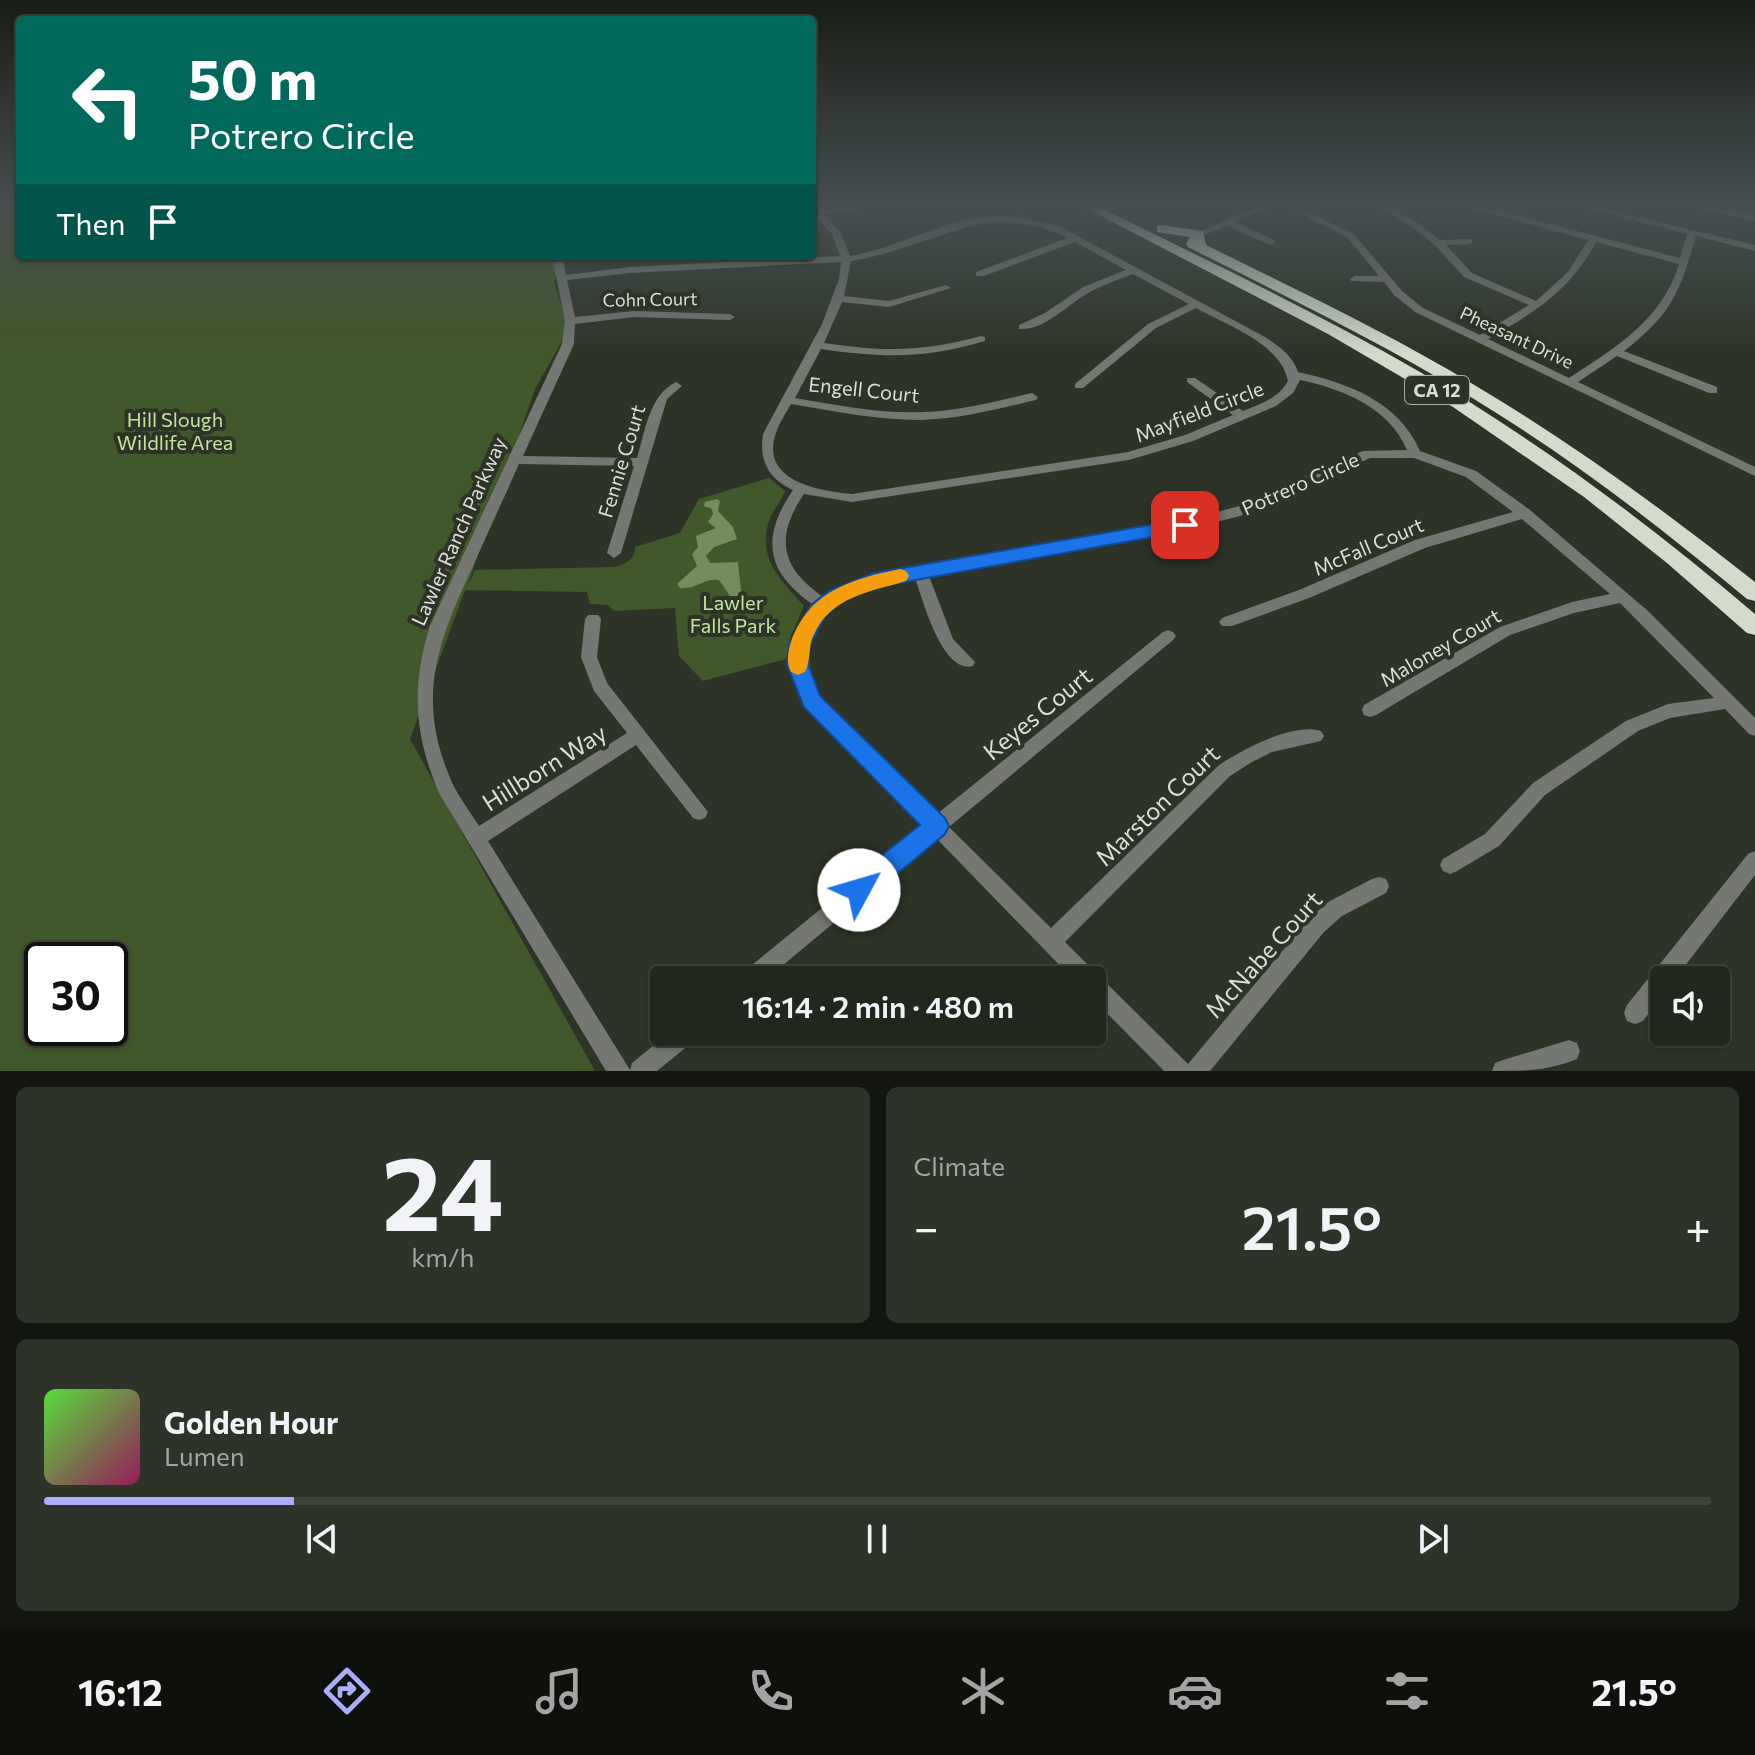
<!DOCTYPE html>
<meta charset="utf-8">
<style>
:root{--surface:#22271d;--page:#2e332a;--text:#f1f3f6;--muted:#a2a5a4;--line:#3f443b;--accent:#abaffb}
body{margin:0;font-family:Commissioner,sans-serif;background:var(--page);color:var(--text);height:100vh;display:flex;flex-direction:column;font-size:30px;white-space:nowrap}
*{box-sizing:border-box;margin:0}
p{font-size:26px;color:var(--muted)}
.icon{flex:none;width:44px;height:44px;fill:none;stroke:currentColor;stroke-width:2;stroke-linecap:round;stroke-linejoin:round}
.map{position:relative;height:1071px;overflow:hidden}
.sheet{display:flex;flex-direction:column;gap:16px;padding:16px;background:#131510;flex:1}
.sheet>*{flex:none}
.hud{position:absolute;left:16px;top:16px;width:800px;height:244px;border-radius:8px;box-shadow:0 2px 6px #0004,0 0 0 2px var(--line);background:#00695c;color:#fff;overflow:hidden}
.tools{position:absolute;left:1650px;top:966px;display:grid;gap:16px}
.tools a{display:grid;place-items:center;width:80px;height:80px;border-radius:8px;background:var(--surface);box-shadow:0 2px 6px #0004,0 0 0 2px var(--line);font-size:40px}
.speed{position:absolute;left:24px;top:942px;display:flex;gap:16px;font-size:40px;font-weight:700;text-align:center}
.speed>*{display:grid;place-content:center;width:104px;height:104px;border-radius:50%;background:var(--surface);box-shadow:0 2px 6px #0004,0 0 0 2px var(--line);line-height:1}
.speed .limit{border:4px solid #111;border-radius:12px;background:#fff;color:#111}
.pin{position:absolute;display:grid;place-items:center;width:68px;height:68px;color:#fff;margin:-34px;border-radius:16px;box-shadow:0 4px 12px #0006}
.me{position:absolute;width:88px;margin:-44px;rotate:51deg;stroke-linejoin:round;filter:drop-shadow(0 0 6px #0008)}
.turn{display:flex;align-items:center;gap:28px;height:168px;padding:0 40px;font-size:36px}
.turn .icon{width:104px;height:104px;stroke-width:2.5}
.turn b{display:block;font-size:56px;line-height:68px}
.then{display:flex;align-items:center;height:76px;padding:0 40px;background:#0003;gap:16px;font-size:30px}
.big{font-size:60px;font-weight:600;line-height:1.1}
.sheet .widget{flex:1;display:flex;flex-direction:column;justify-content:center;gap:12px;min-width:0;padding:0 28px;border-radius:12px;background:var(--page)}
.sheet .dial{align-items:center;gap:0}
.dial b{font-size:104px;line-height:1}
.song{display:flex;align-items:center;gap:24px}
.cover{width:96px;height:96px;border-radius:12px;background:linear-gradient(135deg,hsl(110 70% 55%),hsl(330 70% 35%))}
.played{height:8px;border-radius:4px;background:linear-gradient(90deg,var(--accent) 15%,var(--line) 15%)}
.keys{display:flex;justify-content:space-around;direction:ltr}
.heat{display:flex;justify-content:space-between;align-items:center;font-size:44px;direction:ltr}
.sheet .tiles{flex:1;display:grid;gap:16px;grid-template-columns:1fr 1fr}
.widget:last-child{grid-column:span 2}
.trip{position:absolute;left:650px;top:966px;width:456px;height:80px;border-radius:8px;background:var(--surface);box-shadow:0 2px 6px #0004,0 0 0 2px var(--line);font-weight:600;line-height:80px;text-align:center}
.menu{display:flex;height:128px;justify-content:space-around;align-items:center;background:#0e100c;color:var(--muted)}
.menu .icon{width:56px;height:56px}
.menu .active{color:var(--accent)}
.menu b{font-size:36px;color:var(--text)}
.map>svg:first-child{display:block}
</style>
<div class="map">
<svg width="1755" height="1071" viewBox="0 0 1755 1071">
<rect width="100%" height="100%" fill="#2d3427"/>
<path fill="#41582a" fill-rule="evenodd" d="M0,205H20V256H560L554,282L569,329L535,389L467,587L475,570L615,567C625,564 636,559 635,547L680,533L699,499L769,478L785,491C781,502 771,512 768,524C758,561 783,582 804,606L790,638L786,659L703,681L679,656L675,608L614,611L608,605L590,604L587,592L465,590L410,739L595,1071H0ZM42,960H110V1028H42Z"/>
<path fill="#748d5d" d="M717,499L720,501L718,511L733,527L737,539L714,547L706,556L710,563L738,562L741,591L738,596H730L719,580C704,578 695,590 680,588L677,584L697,566L692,554L698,547L696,536L716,528L708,522L713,514L712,509L704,506L705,502Z"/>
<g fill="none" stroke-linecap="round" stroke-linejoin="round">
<g fill="#757872" fill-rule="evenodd">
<path d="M812,205L819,210L850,205H866L862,208L824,215L841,233L850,256C899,248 944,218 994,216C1017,215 1039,221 1061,227L1265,337C1279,346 1293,356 1298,372C1348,383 1398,401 1420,451L1476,471L1530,510L1648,611L1755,718V736L1749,734L1725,709L1670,718L1638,731L1545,795L1499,846L1457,871L1450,874L1443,871L1440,865L1443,859L1485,834L1533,783L1626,721L1668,704L1714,698L1620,603L1574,613L1510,635L1376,715L1370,717L1364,715L1362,710L1364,705L1500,627L1572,602L1610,594L1522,519L1425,548L1309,598L1232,626H1222L1219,622L1222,618L1299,590L1415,540L1513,512L1466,477L1414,458H1370L1240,516L1185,530L929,576L953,639L975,662L973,666C942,674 923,600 915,578C847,590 784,615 819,697L937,814L1163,632L1168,630L1173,632L1176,636L1173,640L949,827L1051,928L1218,766C1240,750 1294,722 1321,731L1324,736L1321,741L1272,752L1252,762L1230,776L1065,942L1188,1064L1310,918L1328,902L1372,879L1379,877L1386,879L1389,886L1386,893L1342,916L1324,932L1210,1071H1164L1092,998V980H1074L936,838L765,980H739L742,973L923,826C900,802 877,778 853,754C838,738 817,722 805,704C784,671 791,635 815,606C766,573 760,538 793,490C768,479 759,460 763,434L822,324L839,279L841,262L630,273L567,280L575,317L634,311L730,314L735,317L730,320L634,317L575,324L574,344L523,456L637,458C645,432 649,395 676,382L682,386L667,399L621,553L614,558L607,553L634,466L519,464C504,498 488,532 473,566C440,638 416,693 448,773C455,792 468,809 479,826L627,733L594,691L581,657L585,619L588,615H598L601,619L597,657L607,683L708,812L705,818L699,820L693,818L636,745L488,841L630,1070L632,1063L670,1032H698L695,1040L657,1071H606L439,793C414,734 411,687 430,626L562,344L565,321L552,256H562L566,275L630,267L840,256L832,234L812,213ZM994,222C1021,223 1044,225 1067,238L976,272V276H984L1075,242L1126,270L1083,287L1045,313L1019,325V329C1046,331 1069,302 1092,291C1105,284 1120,279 1133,274L1189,304L1148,324L1075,384V388H1083L1156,328L1196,308C1228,326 1280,343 1288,381C1279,398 1260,404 1243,411L1195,378H1187V382L1233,415L1185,435L1128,452L852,494C819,491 759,481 776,433C779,423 786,413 791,404C834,411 877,420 920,420C959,419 998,409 1036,400L1038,397L1032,393C996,401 960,411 923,412C880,414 837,405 795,398L821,349C883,358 924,359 985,341V337L981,336C920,352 886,352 824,343L842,302L889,307L951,288L946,285L889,301L844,296L851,261C900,254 944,229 994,222ZM1300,380C1342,389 1389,407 1407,450L1363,451L1236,507L1185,520L874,575L848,584L825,598C781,569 774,538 804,494L852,502L1129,460L1193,441L1276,406L1293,393Z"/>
<polygon points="1263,205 1274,205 1235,222 1274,240 1274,244 1268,244 1227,226 1201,236 1193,234"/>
<path d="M1283,205H1293L1353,233L1402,291L1423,308L1480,335L1529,305L1464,277L1435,245L1411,226L1375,205H1385L1417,222L1440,240L1472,239V243L1469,244L1446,245L1472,273L1536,301L1568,272L1588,240L1466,207L1465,205H1478L1680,258L1687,234L1574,205H1587L1755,245V251L1696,236C1680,292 1672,314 1624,351L1717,387V393H1709L1617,356L1578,382L1755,467V476L1415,312L1394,295L1384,282L1351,281L1350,279L1355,276H1379L1347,237ZM1596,242L1679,264C1662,320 1615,348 1569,378L1488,339C1535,312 1570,291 1596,242Z"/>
<polygon points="1694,205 1708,205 1755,215 1755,221 1695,207"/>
<polygon points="1755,851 1755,875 1674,980 1664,980 1664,993 1643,1021 1635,1024 1627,1021 1624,1013 1627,1005 1748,854"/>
<path d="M1569,1040L1577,1043L1580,1051L1577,1059C1546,1071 1525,1071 1492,1071L1495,1063L1503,1060Z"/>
</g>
<g fill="#d3dbcc" fill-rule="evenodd">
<path d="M1080,205H1095C1204,259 1315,311 1420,372C1539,442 1650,524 1755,614V635L1747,633L1667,563L1584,497L1453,407L1328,334Z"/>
<path d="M1162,225L1203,231L1206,245C1297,290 1389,333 1476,386C1574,444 1665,511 1755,582V601L1747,599C1667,533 1586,469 1498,414C1399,351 1293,300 1188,247L1186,244L1190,237L1157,232V226Z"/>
</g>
</g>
<linearGradient id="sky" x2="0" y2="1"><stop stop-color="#191d15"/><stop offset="0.58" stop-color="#465052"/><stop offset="1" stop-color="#465052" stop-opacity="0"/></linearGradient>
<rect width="1755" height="355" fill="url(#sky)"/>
<polygon fill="#1a73e8" stroke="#114b97" stroke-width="2" points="1185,519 1191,521 1194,525 1191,530 877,587 842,601 825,616 810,645 808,664 820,696 945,818 949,826 945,834 868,898 859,902 850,898 846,890 850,881 920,825 804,707 787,664 789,645 811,605 829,591 874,573"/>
<path fill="#f59e0b" d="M900,569L906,571L909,576L906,581C870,592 831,596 813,636C808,648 811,661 805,672L798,675L791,672C785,661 789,647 793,636C813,589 854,579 900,569Z"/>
<g text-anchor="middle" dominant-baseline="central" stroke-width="8" stroke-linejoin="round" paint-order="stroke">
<g font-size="18" fill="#dbdfd7" stroke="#2d3427">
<text transform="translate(650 299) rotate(-1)">Cohn Court</text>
<text transform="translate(1517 337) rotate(25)">Pheasant Drive</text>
</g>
<rect fill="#2d3427" stroke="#a7aca2" stroke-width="2" x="1405" y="376" width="64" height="28" rx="6"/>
<g font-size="18" font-weight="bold" fill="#dbdfd7">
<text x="1437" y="390">CA 12</text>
</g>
<g font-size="20" fill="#dbdfd7" stroke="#2d3427">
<text transform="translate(864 389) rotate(6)">Engell Court</text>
<text transform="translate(1199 411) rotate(-21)">Mayfield Circle</text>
<text transform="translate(621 461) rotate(-73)">Fennie Court</text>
<text transform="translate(1300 483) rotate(-24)">Potrero Circle</text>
<text transform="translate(458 531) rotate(-66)">Lawler Ranch Parkway</text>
<text transform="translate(1368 546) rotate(-23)">McFall Court</text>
<text transform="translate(1440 647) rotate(-30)">Maloney Court</text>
</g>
<g font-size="20" fill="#bfe69c" stroke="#2d3427">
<text x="175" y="419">Hill Slough<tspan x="175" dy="23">Wildlife Area</tspan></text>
<text x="733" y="602">Lawler<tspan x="733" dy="23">Falls Park</tspan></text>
</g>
<g font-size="24" fill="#dbdfd7" stroke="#2d3427">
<text transform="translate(1037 713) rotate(-39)">Keyes Court</text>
<text transform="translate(544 767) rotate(-32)">Hillborn Way</text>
<text transform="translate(1157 805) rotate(-44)">Marston Court</text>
<text transform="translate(1263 954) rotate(-48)">McNabe Court</text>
</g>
</g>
</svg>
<div class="tools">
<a><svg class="icon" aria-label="sound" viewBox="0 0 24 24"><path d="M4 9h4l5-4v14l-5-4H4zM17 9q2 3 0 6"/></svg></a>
</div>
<div class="speed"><div class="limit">30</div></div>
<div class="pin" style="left:1185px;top:525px;background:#d93025"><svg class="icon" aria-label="arrive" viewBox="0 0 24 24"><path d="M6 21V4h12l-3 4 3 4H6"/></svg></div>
<svg class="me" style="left:859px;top:890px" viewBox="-20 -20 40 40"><circle r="19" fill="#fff"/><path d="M0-13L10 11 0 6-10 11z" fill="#1a73e8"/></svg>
<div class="trip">16:14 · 2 min · 480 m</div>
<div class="hud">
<div class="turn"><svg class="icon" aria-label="left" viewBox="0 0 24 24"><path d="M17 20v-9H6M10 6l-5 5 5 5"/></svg><div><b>50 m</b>Potrero Circle</div></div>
<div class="then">Then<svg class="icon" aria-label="arrive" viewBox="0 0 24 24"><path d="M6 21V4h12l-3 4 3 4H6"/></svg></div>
</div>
</div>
<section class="sheet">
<div class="tiles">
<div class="widget dial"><b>24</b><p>km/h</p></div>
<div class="widget"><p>Climate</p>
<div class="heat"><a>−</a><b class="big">21.5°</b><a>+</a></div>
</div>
<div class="widget">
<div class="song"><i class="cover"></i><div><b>Golden Hour</b><p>Lumen</p></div></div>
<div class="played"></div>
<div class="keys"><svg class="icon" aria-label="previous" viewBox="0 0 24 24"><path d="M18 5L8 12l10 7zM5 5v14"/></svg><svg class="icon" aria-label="pause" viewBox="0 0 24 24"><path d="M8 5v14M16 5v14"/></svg><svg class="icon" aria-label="next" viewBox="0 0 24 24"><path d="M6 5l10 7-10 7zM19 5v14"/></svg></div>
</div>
</div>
</section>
<nav class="menu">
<b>16:12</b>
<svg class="icon active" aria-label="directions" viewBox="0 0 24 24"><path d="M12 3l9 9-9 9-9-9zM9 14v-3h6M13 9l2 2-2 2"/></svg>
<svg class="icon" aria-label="music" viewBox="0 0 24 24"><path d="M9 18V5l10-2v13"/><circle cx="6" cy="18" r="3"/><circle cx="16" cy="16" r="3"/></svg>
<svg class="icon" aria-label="phone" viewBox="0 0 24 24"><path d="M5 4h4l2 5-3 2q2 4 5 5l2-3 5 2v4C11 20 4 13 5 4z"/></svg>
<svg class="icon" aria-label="climate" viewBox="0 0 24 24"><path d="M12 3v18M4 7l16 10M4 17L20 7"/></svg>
<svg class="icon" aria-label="car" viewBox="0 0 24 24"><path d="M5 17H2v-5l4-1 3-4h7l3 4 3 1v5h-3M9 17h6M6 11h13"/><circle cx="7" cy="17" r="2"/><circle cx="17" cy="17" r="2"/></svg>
<svg class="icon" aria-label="filters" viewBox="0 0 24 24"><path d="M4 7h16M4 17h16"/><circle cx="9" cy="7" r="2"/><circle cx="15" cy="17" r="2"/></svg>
<b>21.5°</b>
</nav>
